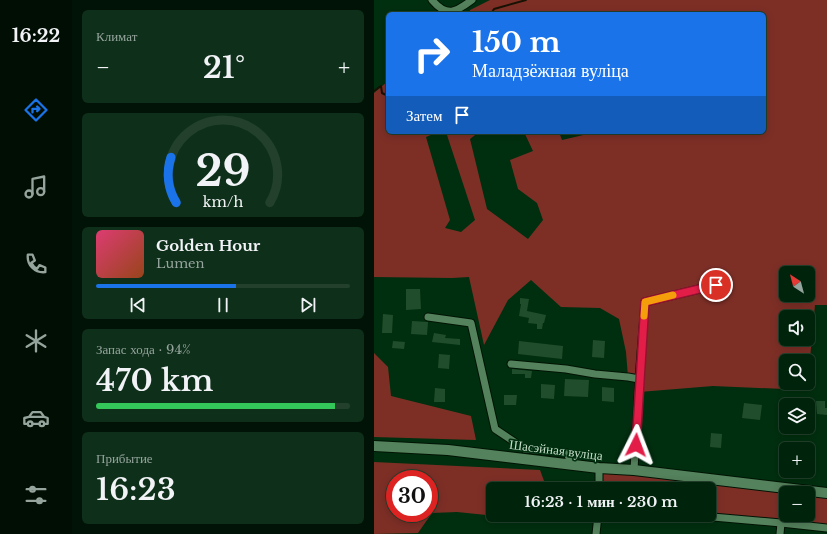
<!DOCTYPE html>
<html lang="ru">
<meta charset="utf-8">
<style>
:root{--surface:#00230b;--page:#0e2f19;--text:#f1f3f6;--muted:#95a49d;--line:#22402c;--accent:#1a73e8}
body{margin:0;font-family:"Libre Baskerville",serif;background:var(--page);color:var(--text);height:100vh;display:flex;flex-direction:column;font-size:15px;white-space:nowrap}
*{box-sizing:border-box;margin:0}
p{font-size:13px;color:var(--muted)}
.icon{flex:none;width:22px;height:22px;fill:none;stroke:currentColor;stroke-width:2;stroke-linecap:round;stroke-linejoin:round}
.map{position:relative;flex:1;overflow:hidden}
.sheet{display:flex;flex-direction:column;gap:10px;padding:10px;background:#001306;width:302px}
.sheet>*{flex:none}
.top-card{position:absolute;left:12px;top:12px;width:380px;height:122px;border-radius:6px;box-shadow:0 2px 10px #0003,0 0 0 1px var(--line);background:#1a73e8;color:#fff;overflow:hidden}
.needle{width:26px;rotate:324deg}
.tools{position:absolute;left:405px;top:266px;display:grid;gap:8px}
.tools a{display:grid;place-items:center;width:36px;height:36px;border-radius:6px;background:var(--surface);box-shadow:0 2px 10px #0003,0 0 0 1px var(--line);font-size:20px}
.speed{position:absolute;left:12px;top:470px;display:flex;gap:8px;font-size:20px;font-weight:700;text-align:center}
.speed>*{display:grid;place-content:center;width:52px;height:52px;border-radius:50%;background:var(--surface);box-shadow:0 2px 10px #0003,0 0 0 1px var(--line);line-height:1}
.speed .limit{border:6px solid #d22;background:#fff;color:#111}
.pin{position:absolute;display:grid;place-items:center;width:34px;height:34px;color:#fff;margin:-17px;border:2px solid #fff;border-radius:50%;box-shadow:0 1px 4px #0007}
.me{position:absolute;width:44px;margin:-22px;rotate:3deg;stroke-linejoin:round;filter:drop-shadow(0 0 3px #0008)}
.turn{display:flex;align-items:center;gap:14px;height:84px;padding:0 20px;font-size:18px}
.turn .icon{width:52px;height:52px;stroke-width:2.5}
.turn b{display:block;font-size:28px;line-height:34px}
.then{display:flex;align-items:center;height:38px;padding:0 20px;background:#0003;gap:8px;font-size:15px}
.big{font-size:30px;font-weight:600;line-height:1.1}
.sheet .widget{flex:1;display:flex;flex-direction:column;justify-content:center;gap:6px;min-width:0;padding:0 14px;border-radius:6px;background:var(--page)}
.sheet .dial{align-items:center;gap:0}
.dial svg{height:104px;overflow:visible;fill:none;stroke:var(--line);stroke-width:7;stroke-linecap:round;text-anchor:middle}
.dial text{fill:var(--text);stroke:none}
.song{display:flex;align-items:center;gap:12px}
.cover{width:48px;height:48px;border-radius:6px;background:linear-gradient(135deg,hsl(340 70% 55%),hsl(20 70% 35%))}
.played{height:4px;border-radius:2px;background:linear-gradient(90deg,var(--accent) 55%,var(--line) 55%)}
.keys{display:flex;justify-content:space-around;direction:ltr}
.heat{display:flex;justify-content:space-between;align-items:center;font-size:22px;direction:ltr}
.charge{height:6px;border-radius:3px;background:linear-gradient(90deg,#34c759 94%,var(--line) 0)}
.trip{position:absolute;left:112px;top:482px;width:230px;height:40px;border-radius:6px;background:var(--surface);box-shadow:0 2px 10px #0003,0 0 0 1px var(--line);font-weight:600;line-height:40px;text-align:center}
main{display:flex;flex:1;min-height:0}
.tabs{display:flex;flex-direction:column;width:72px;justify-content:space-around;align-items:center;background:#000e04;color:var(--muted)}
.tabs .icon{width:28px;height:28px}
.tabs .current{color:var(--accent)}
.tabs b{font-size:18px;color:var(--text)}
.map>svg:first-child{display:block}
</style>
<main>
<nav class="tabs">
<b>16:22</b>
<svg class="icon current" aria-label="directions" viewBox="0 0 24 24"><path d="M12 3l9 9-9 9-9-9zM9 14v-3h6M13 9l2 2-2 2"/></svg>
<svg class="icon" aria-label="music" viewBox="0 0 24 24"><path d="M9 18V5l10-2v13"/><circle cx="6" cy="18" r="3"/><circle cx="16" cy="16" r="3"/></svg>
<svg class="icon" aria-label="phone" viewBox="0 0 24 24"><path d="M5 4h4l2 5-3 2q2 4 5 5l2-3 5 2v4C11 20 4 13 5 4z"/></svg>
<svg class="icon" aria-label="climate" viewBox="0 0 24 24"><path d="M12 3v18M4 7l16 10M4 17L20 7"/></svg>
<svg class="icon" aria-label="car" viewBox="0 0 24 24"><path d="M5 17H2v-5l4-1 3-4h7l3 4 3 1v5h-3M9 17h6M6 11h13"/><circle cx="7" cy="17" r="2"/><circle cx="17" cy="17" r="2"/></svg>
<svg class="icon" aria-label="filters" viewBox="0 0 24 24"><path d="M4 7h16M4 17h16"/><circle cx="9" cy="7" r="2"/><circle cx="15" cy="17" r="2"/></svg>
</nav>
<section class="sheet">
<div class="widget"><p>Климат</p>
<div class="heat"><a>−</a><b class="big">21°</b><a>+</a></div>
</div>
<div class="widget dial"><svg viewBox="0 0 100 80">
<path d="M14 69A42 42 0 1 1 86 69"/>
<path d="M14 69A42 42 0 0 1 10 34" stroke="#1a73e8"/>
<text x="50" y="56" font-size="32" font-weight="700">29</text>
<text x="50" y="72" font-size="11">km/h</text>
</svg></div>
<div class="widget">
<div class="song"><i class="cover"></i><div><b>Golden Hour</b><p>Lumen</p></div></div>
<div class="played"></div>
<div class="keys"><svg class="icon" aria-label="previous" viewBox="0 0 24 24"><path d="M18 5L8 12l10 7zM5 5v14"/></svg><svg class="icon" aria-label="pause" viewBox="0 0 24 24"><path d="M8 5v14M16 5v14"/></svg><svg class="icon" aria-label="next" viewBox="0 0 24 24"><path d="M6 5l10 7-10 7zM19 5v14"/></svg></div>
</div>
<div class="widget"><p>Запас хода · 94%</p><b class="big">470 km</b><div class="charge"></div></div>
<div class="widget"><p>Прибытие</p><b class="big">16:23</b></div>
</section>
<div class="map">
<svg width="453" height="534" viewBox="0 0 453 534">
<rect width="100%" height="100%" fill="#002f0f"/>
<g fill="#7d2f26" fill-rule="evenodd">
<path d="M116,0H453V305H441L434,380V361H412V383H434L433,390L339,386L265,392V379L254,377L252,352L245,319L226,308L187,307L157,280L134,300L110,345L95,277L78,278L0,277V93L14,81V132H64L52,137L76,220L71,228L87,232L101,220L72,132H105L96,139L113,209L154,239L169,220L163,203L144,189L136,160L159,151L150,132H185L188,140L222,132H390V14H96V10ZM412,273H434V295H412ZM412,317H434V339H412Z"/>
<polygon points="0,353 14,367 17,396 97,416 102,440 0,437"/>
<path d="M0,462L166,470L173,489H119V515H122V516L83,512L58,513L44,533L0,534ZM21,479H55V513H21Z"/>
<path d="M225,468L453,493V528L335,515V489H225ZM412,493H434V515H412Z"/>
</g>
<g fill="none" stroke-linecap="round" stroke-linejoin="round">
<g stroke="#171204" stroke-width="2">
<polyline points="117,14 120,9 152,0"/>
<polyline points="0,91 7,86 8,93 14,96"/>
</g>
</g>
<g fill="#204d2b">
<polygon points="32,289 46,289 47,309 32,310"/>
<polygon points="146,298 155,299 153,311 172,315 170,323 169,323 168,329 163,329 163,324 154,323 155,318 145,316 147,304 146,304"/>
<polygon points="9,314 19,315 18,333 8,333"/>
<polygon points="38,321 54,322 53,335 37,334"/>
<polygon points="60,333 72,335 71,338 86,339 86,345 58,342"/>
<polygon points="219,340 231,341 230,358 218,357"/>
<polygon points="19,341 31,342 30,349 18,348"/>
<polygon points="145,341 189,346 188,359 144,354"/>
<polygon points="65,354 76,355 75,369 64,368"/>
<polygon points="138,369 158,371 157,378 151,378 151,374 138,374"/>
<polygon points="191,379 215,380 214,397 190,396"/>
<polygon points="167,384 181,385 180,399 167,398"/>
<polygon points="228,387 240,388 240,402 228,401"/>
<polygon points="61,388 71,389 71,402 60,402"/>
<polygon points="130,395 143,395 142,405 130,405"/>
<polygon points="442,401 451,401 451,408 453,408 453,415 443,414"/>
<polygon points="370,403 388,405 386,420 368,418"/>
<polygon points="337,433 348,434 347,448 336,447"/>
</g>
<g fill="none" stroke-linecap="round" stroke-linejoin="round">
<g stroke="#001404" stroke-width="9">
<g id="minor">
<path d="M58,0C73,18 82,12 98,0"/>
<polyline points="54,317 97,323 121,429 151,449 193,453 198,465"/>
<polyline points="137,364 192,369 221,374 254,377 265,379"/>
<polyline points="225,468 225,489"/>
<polyline points="260,470 265,379 271,302 342,285"/>
<polyline points="316,515 407,523 453,528"/>
<polyline points="222,534 224,515"/>
<polyline points="406,534 407,523"/>
</g>
</g>
<g stroke="#001404" stroke-width="12">
<polyline id="secondary" points="0,446 74,450 225,468 260,470 453,493"/>
</g>
<use href="#minor" stroke="#54825c" stroke-width="7"/>
<use href="#secondary" stroke="#54825c" stroke-width="10"/>
</g>
<g fill="none" stroke-linecap="round" stroke-linejoin="round">
<g stroke="#92132f" stroke-width="10">
<polyline id="route" points="262,445 271,302 342,285"/>
</g>
<use href="#route" stroke="#e11d48" stroke-width="7"/>
<polyline stroke="#f59e0b" stroke-width="7" points="270,316 271,302 299,295"/>
</g>
<g text-anchor="middle" dominant-baseline="central" stroke-width="3.5" stroke-linejoin="round" paint-order="stroke">
<g font-size="13" fill="#c5ddc8" stroke="#002f0f">
<text transform="translate(182 450) rotate(7)">Шасэйная вуліца</text>
</g>
</g>
</svg>
<div class="tools">
<a><svg class="needle" viewBox="-14 -14 28 28"><path d="M0-13l5 13h-10z" fill="#e53935"/><path d="M0 13l5-13h-10z" fill="#95a49d"/></svg></a>
<a><svg class="icon" aria-label="sound" viewBox="0 0 24 24"><path d="M4 9h4l5-4v14l-5-4H4zM17 9q2 3 0 6"/></svg></a>
<a><svg class="icon" aria-label="search" viewBox="0 0 24 24"><circle cx="10" cy="10" r="6"/><path d="M15 15l6 6"/></svg></a>
<a><svg class="icon" aria-label="layers" viewBox="0 0 24 24"><path d="M12 4l9 5-9 5-9-5zM3 14l9 5 9-5"/></svg></a>
<a>+</a>
<a>−</a>
</div>
<div class="speed"><div class="limit">30</div></div>
<div class="pin" style="left:342px;top:285px;background:#d93025"><svg class="icon" aria-label="arrive" viewBox="0 0 24 24"><path d="M6 21V4h12l-3 4 3 4H6"/></svg></div>
<svg class="me" style="left:262px;top:445px" viewBox="-20 -20 40 40"><path d="M0-17L14 15 0 8-14 15z" fill="#e11d48" stroke="#fff" stroke-width="4"/></svg>
<div class="trip">16:23 · 1 мин · 230 m</div>
<div class="top-card">
<div class="turn"><svg class="icon" aria-label="right" viewBox="0 0 24 24"><path d="M7 20v-9h11M14 6l5 5-5 5"/></svg><div><b>150 m</b>Маладзёжная вуліца</div></div>
<div class="then">Затем<svg class="icon" aria-label="arrive" viewBox="0 0 24 24"><path d="M6 21V4h12l-3 4 3 4H6"/></svg></div>
</div>
</div>
</main>
